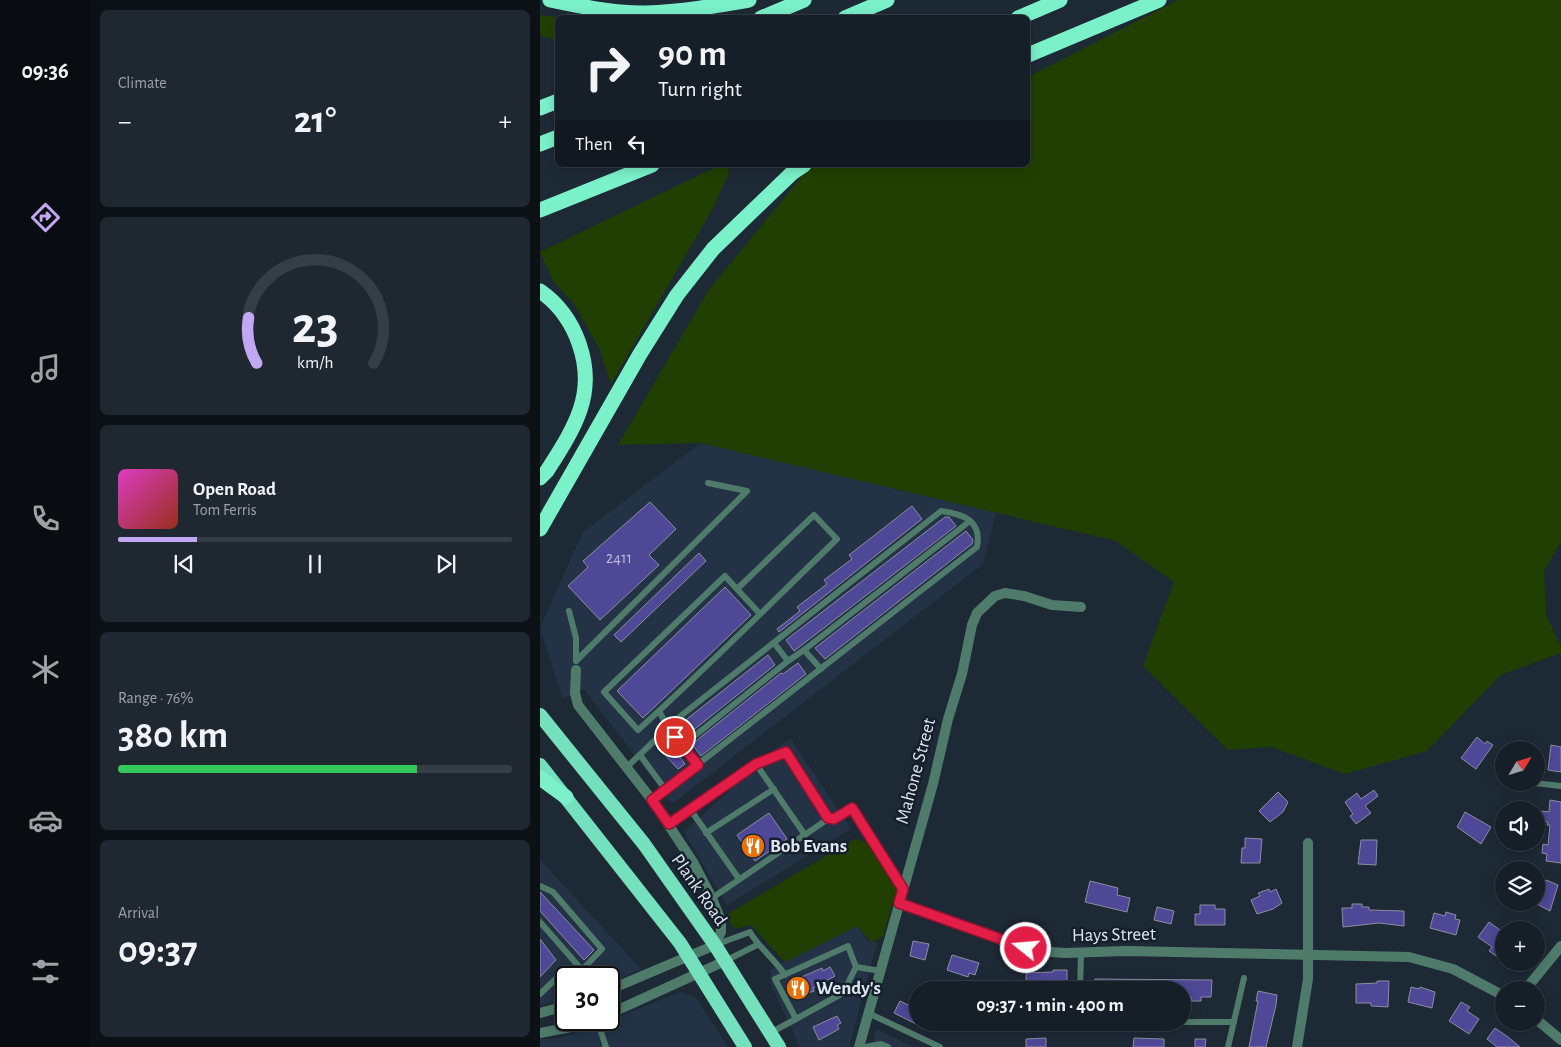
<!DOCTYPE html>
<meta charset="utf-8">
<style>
:root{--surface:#161f28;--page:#1f2730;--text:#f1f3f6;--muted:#9ea2a8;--line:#353d45;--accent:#c2a8f2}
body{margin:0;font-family:"Alegreya Sans",sans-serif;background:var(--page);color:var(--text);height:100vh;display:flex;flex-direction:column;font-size:19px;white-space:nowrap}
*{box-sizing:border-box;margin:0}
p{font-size:16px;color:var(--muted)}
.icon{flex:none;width:28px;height:28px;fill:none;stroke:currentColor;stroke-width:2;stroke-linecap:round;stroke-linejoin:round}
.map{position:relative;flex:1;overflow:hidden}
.drawer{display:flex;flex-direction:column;gap:10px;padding:10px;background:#0c1116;width:450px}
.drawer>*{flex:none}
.top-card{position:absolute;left:15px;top:15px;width:475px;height:152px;border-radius:8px;box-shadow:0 2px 12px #0003,0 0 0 1px var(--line);background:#161f28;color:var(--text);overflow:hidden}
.needle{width:32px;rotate:52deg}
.tools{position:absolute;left:955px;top:741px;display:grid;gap:10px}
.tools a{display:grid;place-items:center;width:50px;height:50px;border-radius:50%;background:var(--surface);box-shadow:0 2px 12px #0003,0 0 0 1px var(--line);font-size:25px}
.speed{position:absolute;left:15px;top:966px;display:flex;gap:10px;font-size:25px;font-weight:700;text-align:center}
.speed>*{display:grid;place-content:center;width:65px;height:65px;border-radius:50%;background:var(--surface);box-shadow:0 2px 12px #0003,0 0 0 1px var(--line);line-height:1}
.speed .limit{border:2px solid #111;border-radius:8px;background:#fff;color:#111}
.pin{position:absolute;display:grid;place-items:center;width:42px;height:42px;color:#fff;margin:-21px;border:2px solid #fff;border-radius:50%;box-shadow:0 1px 5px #0007}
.me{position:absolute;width:55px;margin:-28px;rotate:287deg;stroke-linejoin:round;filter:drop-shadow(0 0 4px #0008)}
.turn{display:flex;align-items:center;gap:18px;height:105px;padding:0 20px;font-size:22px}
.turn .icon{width:65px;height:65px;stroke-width:2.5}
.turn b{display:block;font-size:35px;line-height:42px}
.then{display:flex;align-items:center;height:48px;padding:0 20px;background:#0003;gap:10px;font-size:19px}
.big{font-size:38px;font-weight:700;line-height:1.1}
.drawer .card{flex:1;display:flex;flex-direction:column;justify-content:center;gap:8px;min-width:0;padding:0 18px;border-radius:8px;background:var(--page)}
.drawer .dial{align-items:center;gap:0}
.dial svg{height:130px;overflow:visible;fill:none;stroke:var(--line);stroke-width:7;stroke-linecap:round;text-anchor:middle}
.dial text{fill:var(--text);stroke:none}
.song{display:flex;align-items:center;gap:15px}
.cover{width:60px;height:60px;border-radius:8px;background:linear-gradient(135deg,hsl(310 70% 55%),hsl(10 70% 35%))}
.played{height:5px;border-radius:2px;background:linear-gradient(90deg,var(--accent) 20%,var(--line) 20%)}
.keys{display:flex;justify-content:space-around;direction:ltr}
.heat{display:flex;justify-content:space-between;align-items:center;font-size:28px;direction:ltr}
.charge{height:8px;border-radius:4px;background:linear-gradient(90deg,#34c759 76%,var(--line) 0)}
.trip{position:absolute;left:369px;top:981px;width:282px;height:50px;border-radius:25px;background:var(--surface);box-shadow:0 2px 12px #0003,0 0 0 1px var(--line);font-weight:700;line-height:50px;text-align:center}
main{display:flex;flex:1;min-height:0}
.tab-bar{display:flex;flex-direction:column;width:90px;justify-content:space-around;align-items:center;background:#090c10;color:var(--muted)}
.tab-bar .icon{width:35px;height:35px}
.tab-bar .active{color:var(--accent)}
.tab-bar b{font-size:22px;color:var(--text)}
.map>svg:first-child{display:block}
</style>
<main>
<nav class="tab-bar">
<b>09:36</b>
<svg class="icon active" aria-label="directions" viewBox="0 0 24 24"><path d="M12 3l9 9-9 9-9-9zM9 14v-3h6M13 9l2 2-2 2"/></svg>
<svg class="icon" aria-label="music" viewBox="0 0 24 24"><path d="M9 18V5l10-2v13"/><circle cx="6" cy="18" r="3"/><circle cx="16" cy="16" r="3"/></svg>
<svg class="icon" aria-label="phone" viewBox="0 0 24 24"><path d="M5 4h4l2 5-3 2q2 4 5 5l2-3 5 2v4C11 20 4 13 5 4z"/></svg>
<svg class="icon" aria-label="climate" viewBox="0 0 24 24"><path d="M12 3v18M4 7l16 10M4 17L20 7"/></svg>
<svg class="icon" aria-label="car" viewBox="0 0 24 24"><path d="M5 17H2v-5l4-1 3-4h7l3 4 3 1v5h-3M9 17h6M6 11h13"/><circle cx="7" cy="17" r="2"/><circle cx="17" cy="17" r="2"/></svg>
<svg class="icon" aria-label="filters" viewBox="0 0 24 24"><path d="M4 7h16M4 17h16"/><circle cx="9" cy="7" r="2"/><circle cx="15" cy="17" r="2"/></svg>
</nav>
<section class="drawer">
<div class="card"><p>Climate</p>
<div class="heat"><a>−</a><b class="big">21°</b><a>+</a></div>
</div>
<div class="card dial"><svg viewBox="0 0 100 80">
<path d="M14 69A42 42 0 1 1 86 69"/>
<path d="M14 69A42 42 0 0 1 9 41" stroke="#c2a8f2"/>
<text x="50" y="56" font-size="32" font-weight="700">23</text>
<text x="50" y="72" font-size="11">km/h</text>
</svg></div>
<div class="card">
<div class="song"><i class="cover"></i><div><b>Open Road</b><p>Tom Ferris</p></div></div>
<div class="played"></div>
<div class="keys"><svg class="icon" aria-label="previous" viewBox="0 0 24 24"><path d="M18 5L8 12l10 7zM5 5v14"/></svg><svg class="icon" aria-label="pause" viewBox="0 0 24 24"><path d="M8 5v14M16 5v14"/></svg><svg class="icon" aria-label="next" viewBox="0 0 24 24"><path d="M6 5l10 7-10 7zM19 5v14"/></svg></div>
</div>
<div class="card"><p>Range · 76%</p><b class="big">380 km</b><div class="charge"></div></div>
<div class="card"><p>Arrival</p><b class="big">09:37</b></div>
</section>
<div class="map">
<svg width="1021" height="1047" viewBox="0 0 1021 1047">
<rect width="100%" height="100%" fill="#1e2936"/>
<g fill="#233345">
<polygon points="161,443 456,513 443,564 132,804 44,689 23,699 0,628 43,532"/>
<polygon points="251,739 311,829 187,905 144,832 237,747"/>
<polygon points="0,860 101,969 69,983 69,978 26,978 26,1000 0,1005"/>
<polygon points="317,926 327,940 332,943 337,942 309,1047 260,1047 230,983 231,969"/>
<polygon points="140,992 156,998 188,1047 0,1047 0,1039 17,1038 47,1030"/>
<polygon points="336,1029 373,1047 332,1047"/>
</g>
<g fill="#213f00">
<polygon points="638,0 1021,0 1021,541 1004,571 1006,615 1021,647 1021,653 961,675 887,751 805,774 731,747 688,750 603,666 634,582 576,541 161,443 78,445 168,291 271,165 488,165 488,77"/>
<polygon points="0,15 18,17 17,41 0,35"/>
<polygon points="180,165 186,165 189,173 173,208 71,384 59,348 34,304 13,281 0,252"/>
<polygon points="315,839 326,842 357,888 343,936 332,943 317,926 245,962 211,925 194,929 186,915"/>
</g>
<g fill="#4e4896" stroke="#8c8da1">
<polygon points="110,502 136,529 109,555 119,565 60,620 28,586 48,567 43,561"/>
<polygon points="372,506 382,519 239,632 237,629 260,611 257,607 287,584 284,580 312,559 309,555"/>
<polygon points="405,517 409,517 416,526 254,651 246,640"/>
<polygon points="426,531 433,540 432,544 285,659 275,648"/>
<polygon points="159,553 166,561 81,642 74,635"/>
<polygon points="185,587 211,615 103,718 77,691"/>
<polygon points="228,655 235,665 146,736 138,726"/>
<polygon points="258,663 266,674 161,756 152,744 241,673 243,674"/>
<polygon points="937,737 945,744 947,741 953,745 936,769 921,758"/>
<polygon points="129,742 145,764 138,769 122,752 124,750 122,747"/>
<polygon points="1011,745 1021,747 1021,772 1008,770"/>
<polygon points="834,790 838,796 825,806 831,813 816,824 810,816 813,814 805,802 817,793 821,799"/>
<polygon points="738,792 748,802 743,812 730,822 719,811"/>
<polygon points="1010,800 1021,802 1021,863 1006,861 1007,854 1002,853 1003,844 1008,845 1010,825 1007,825 1008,822 1001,821 999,816 1002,811 1009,812"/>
<polygon points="925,812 951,827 941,844 917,827"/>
<polygon points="229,813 247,839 215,861 197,835"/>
<polygon points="705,838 722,839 720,863 701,863 702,848 705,848"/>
<polygon points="821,840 837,840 836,865 818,864"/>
<polygon points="1006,880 1018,885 1010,911 995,903 999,894 996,892 996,883 1003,887"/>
<polygon points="550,881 578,888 577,895 590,898 587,912 545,902"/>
<polygon points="729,889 730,892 736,889 742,903 733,909 717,914 711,900 720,896 718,893"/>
<polygon points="0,892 54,950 44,960 0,911"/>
<polygon points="812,904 822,904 822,907 829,907 829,910 864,911 864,926 839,923 803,927 802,908 812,908"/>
<polygon points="660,905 675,905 675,909 685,909 685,925 655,925 655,914 660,914"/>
<polygon points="617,907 634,911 631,924 614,920"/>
<polygon points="906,912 916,915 915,919 920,920 916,935 890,928 894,913 905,916"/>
<polygon points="949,922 964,933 964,952 959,958 949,951 952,947 938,937"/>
<polygon points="0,939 16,960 0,977"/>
<polygon points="373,941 389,944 385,960 370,956"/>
<polygon points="412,955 439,963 435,975 429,973 428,977 407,970"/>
<polygon points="290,967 295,976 273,988 274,991 252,998 246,986 248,983 282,968 283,971"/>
<polygon points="513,970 527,970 527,990 486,990 486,973 513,972"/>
<polygon points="555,979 672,980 671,997 661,997 661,1001 651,1001 651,997 642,997 642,990 555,990"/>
<polygon points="837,981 849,981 848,1007 831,1006 831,1003 816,1003 816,984 837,983"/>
<polygon points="871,987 879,989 880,987 895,992 892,1008 868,1002"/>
<polygon points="718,991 737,995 736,1005 726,1047 709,1047 718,1001 716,1001"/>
<polygon points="360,1001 378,1010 378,1025 354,1013"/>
<polygon points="921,1002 930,1007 927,1011 939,1019 929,1034 909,1021"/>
<polygon points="297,1016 301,1023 297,1025 299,1029 279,1040 273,1027"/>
<polygon points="955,1028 968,1037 980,1047 957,1047 947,1039"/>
<polygon points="506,1038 506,1047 486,1047 486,1039"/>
<polygon points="594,1038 624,1039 624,1047 593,1047"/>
<polygon points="655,1039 666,1039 665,1047 655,1047"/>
</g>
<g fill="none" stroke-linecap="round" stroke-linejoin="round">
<g stroke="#4f7b6b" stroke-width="6">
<path d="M197,589L274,515L297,539C231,603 166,669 98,730L64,692L185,576L220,614"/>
<polyline points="29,611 36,638 36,661"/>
<polyline points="234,643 248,661 264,650 281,669"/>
<polyline points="264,650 430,521"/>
<polyline points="36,661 207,491 168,483"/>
<polyline points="119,711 128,728 158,765"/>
<polyline points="142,746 248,661"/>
<polyline points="100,755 125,789"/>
<polyline points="216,764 265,835"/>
<path d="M87,767L138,718L401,511C424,514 442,521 437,547L112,800"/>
<polyline points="985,782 1021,786"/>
<polyline points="150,809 199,879"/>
<polyline points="287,819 294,819 312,808 363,889"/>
<polyline points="129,824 216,764 246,752 288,819 172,898"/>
<polyline points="166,833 234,789"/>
<polyline points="0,886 13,892 62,949 42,970 44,978"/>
<polyline points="0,922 42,970"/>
<path d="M175,945L210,932C219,948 234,958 245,975"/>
<polygon points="308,946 316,967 303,993 256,1019 235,979"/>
<polyline points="185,961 217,945"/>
<polyline points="316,967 341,971"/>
<polyline points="540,990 541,953"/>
<polyline points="0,994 27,968 42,970"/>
<polyline points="328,1013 400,1047"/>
<polyline points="57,1020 66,1047"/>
<polyline points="642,1022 694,1022"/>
<polyline points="230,1033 256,1019"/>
<polyline points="325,1047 341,1044 348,1047"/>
<polyline points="688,1047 704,978"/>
</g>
<g stroke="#4f7b6b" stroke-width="10">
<polyline points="36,670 35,693 38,705 112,800 153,862 172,898 181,921 181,932 175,945"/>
<polyline points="359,903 475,945 498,951 525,953 586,951 869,957 913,969 964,996"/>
<polyline points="985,990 1021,946"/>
<polyline points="996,1019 1021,1040"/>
<polyline points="319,1047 393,784 408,719 422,674 432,625 437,613 455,596 465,593 484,596 512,605 541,607"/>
<polyline points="757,1047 768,979 768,843"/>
</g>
<g stroke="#4f7b6b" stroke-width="10">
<polyline points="69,990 175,945"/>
<polyline points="0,1013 26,1006"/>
<polyline points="69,1014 185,961"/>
<polyline points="0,1033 41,1025 54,1020"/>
</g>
<g stroke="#74e0bc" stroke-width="14">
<polyline points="0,715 104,844 175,945 239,1047"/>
<polyline points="0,765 140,943 205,1047"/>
</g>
<g stroke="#7af1c9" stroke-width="15">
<path d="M10,0C41,6 74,14 106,13C141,12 175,6 209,0"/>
<polyline points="221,18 264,0"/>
<polyline points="305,18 347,0"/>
<polyline points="478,18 520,0"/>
<polyline points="488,55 619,0"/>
<polyline points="0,108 18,101"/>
<polyline points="0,144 18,137"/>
<polyline points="0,210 112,165"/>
<path d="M0,291C36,316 55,367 40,410C33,431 19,452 7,471L0,478"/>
<polyline points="0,529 100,354 137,295 173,249 252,173 264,165"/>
<polyline points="0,778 26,797"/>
</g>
</g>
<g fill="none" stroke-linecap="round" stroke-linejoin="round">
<g stroke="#92132f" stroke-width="12">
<polyline id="route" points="135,737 158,765 112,800 129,824 216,764 246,752 288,818 294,819 312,808 363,889 359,903 486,948"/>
</g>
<use href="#route" stroke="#e11d48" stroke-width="9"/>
</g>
<defs>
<g id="restaurant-disc" transform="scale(1.25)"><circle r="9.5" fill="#e8710a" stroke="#141f2c"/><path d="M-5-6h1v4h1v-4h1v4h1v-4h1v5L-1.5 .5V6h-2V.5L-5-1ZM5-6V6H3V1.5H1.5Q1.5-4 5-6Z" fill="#fff"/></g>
</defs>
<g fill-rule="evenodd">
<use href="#restaurant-disc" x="213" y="846"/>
<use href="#restaurant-disc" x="258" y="988"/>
</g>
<g text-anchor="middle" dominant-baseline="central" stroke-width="5" stroke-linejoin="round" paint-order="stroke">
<g font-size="16" fill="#bbbed9">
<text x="79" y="558">2411</text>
</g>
<g font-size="19" fill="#dfe6ef" stroke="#141f2c">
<text transform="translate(376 771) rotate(-75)">Mahone Street</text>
<text transform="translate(159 890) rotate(55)">Plank Road</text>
<text transform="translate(574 935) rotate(-1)">Hays Street</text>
</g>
<g font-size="19" font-weight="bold" fill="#dfe6ef" stroke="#141f2c" text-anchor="start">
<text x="230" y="846">Bob Evans</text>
<text x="276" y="988">Wendy's</text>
</g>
</g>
</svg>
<div class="tools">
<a><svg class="needle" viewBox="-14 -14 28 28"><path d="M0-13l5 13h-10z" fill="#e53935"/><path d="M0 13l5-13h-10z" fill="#9ea2a8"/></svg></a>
<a><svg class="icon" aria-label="sound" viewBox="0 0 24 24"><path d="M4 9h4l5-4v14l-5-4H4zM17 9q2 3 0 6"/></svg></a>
<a><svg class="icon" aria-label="layers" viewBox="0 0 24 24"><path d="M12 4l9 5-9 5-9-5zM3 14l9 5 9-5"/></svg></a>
<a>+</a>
<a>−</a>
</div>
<div class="speed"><div class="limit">30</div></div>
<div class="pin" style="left:135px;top:737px;background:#d93025"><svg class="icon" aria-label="arrive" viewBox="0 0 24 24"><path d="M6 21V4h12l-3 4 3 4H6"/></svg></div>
<svg class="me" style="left:486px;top:948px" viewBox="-20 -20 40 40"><circle r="17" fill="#e11d48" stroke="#fff" stroke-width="3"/><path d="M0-11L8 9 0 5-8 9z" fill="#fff"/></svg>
<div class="trip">09:37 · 1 min · 400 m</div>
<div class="top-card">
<div class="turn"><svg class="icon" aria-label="right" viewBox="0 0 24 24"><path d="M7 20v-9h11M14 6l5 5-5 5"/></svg><div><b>90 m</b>Turn right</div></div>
<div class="then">Then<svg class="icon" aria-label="left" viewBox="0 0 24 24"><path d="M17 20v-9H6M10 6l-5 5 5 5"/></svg></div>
</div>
</div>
</main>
